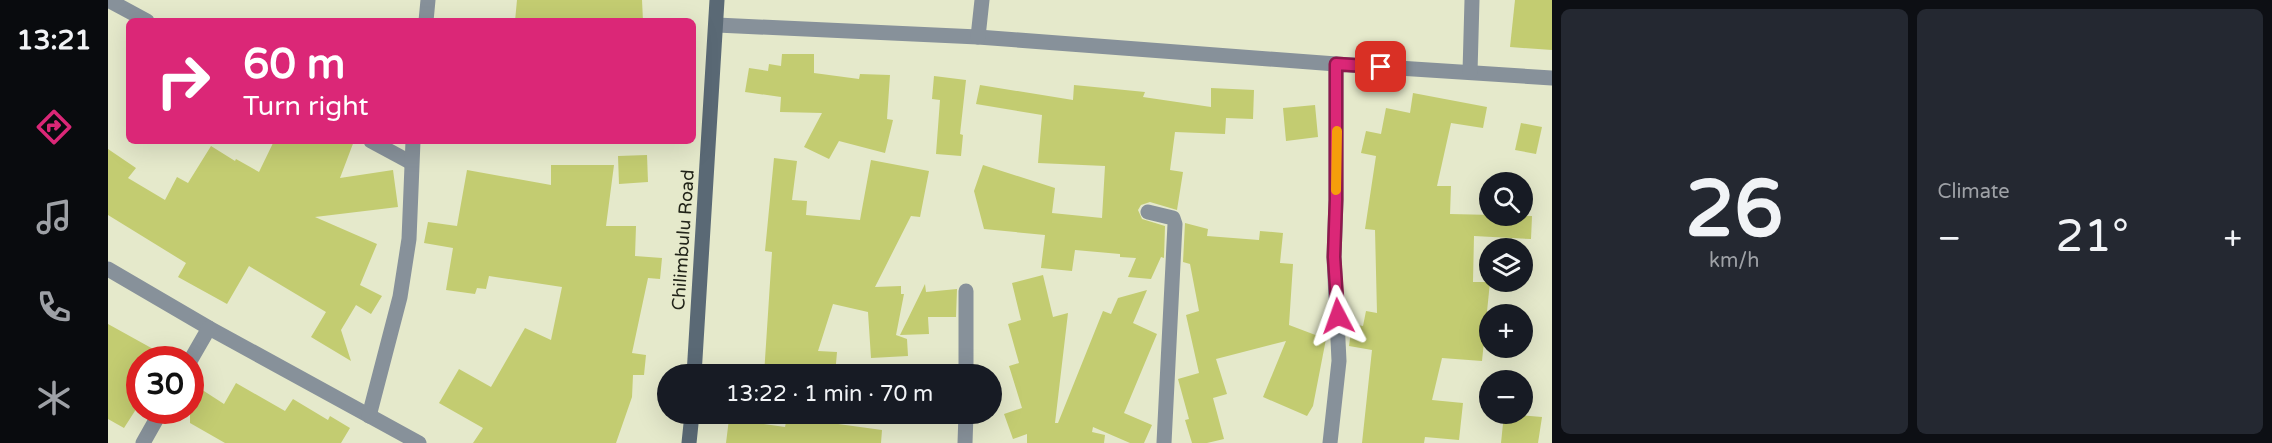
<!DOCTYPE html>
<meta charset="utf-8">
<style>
:root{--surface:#171b24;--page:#242831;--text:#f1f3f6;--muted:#9ea1a6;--accent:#db2777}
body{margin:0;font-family:"Varela Round",sans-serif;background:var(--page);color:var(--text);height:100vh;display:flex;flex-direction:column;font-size:22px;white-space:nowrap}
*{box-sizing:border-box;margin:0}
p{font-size:20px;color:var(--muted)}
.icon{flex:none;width:33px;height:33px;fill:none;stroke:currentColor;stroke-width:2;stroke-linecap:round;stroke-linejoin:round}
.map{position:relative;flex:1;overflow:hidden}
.side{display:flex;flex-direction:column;gap:9px;padding:9px;background:#0d0f14;width:720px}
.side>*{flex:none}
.hud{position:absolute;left:18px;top:18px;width:570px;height:126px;border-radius:9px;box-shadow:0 6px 24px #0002;background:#db2777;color:#fff;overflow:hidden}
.buttons{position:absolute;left:1371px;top:172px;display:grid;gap:12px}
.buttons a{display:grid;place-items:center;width:54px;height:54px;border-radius:50%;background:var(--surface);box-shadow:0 6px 24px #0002;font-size:30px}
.speed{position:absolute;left:18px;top:346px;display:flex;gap:12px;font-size:30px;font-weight:700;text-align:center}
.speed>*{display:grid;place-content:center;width:78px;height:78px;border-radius:50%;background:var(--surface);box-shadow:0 6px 24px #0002;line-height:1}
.speed .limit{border:9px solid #d22;background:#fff;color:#111}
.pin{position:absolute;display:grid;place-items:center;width:51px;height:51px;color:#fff;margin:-26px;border-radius:12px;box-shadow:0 3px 9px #0006}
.me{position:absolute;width:66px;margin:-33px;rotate:356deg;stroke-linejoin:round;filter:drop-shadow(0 0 4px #0008)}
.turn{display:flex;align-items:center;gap:21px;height:126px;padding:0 18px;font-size:27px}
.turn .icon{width:78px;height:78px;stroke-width:2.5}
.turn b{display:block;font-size:42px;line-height:51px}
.big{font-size:45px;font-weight:600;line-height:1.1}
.side .card{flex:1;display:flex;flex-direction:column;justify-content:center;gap:9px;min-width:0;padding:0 21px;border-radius:9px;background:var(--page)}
.side .dial{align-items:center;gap:0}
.dial b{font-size:78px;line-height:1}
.heat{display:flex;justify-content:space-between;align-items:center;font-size:33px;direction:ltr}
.side .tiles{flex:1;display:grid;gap:9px;grid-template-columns:repeat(2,1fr)}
.trip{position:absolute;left:549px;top:364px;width:345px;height:60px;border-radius:30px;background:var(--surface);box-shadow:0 6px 24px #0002;font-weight:600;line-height:60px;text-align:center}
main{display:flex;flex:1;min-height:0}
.tab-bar{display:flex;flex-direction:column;width:108px;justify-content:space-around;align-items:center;background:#090b0e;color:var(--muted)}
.tab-bar .icon{width:42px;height:42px}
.tab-bar .on{color:var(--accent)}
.tab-bar b{font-size:27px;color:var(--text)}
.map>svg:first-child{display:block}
</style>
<main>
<nav class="tab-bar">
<b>13:21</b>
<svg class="icon on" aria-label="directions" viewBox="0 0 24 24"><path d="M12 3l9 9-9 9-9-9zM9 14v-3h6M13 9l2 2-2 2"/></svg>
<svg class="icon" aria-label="music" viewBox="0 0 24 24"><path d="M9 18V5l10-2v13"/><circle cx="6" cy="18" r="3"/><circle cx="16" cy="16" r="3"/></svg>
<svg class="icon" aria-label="phone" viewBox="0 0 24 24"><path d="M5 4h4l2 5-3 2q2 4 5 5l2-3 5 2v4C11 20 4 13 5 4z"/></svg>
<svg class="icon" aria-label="climate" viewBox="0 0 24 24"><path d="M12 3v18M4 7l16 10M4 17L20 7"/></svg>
</nav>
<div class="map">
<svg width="1444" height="443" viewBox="0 0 1444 443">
<rect width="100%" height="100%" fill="#e5e9cb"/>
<g fill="#c3cc71">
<polygon points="409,0 534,0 535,21 407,21"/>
<polygon points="1407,0 1444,0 1444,50 1402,47"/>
<polygon points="674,54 706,54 706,73 751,79 752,74 782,75 779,119 785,120 777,153 731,141 721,159 696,147 714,113 672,112 673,97 637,92 641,68 660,71 661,64 673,66"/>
<polygon points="826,76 858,80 852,134 855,135 853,156 828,154 832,100 824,99"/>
<polygon points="872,85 965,100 966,85 1037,92 1035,97 1103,107 1103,88 1146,90 1145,119 1118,118 1117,134 1067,132 1062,170 1075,172 1069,210 1042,202 1033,205 1030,210 1034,219 1057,226 1056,258 1053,257 1043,279 1020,277 1028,258 1012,257 1012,254 967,250 964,271 933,268 937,235 876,229 866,191 875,165 947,188 944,213 994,218 997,166 930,163 934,115 868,104"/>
<polygon points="1305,93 1379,107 1375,128 1343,123 1329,186 1343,186 1342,214 1424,216 1423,239 1366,236 1365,282 1382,282 1374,361 1334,358 1324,400 1355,403 1351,440 1317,437 1316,443 1254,443 1264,350 1241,346 1244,324 1255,326 1258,311 1269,313 1267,230 1257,229 1268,156 1253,153 1258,131 1273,134 1278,108 1302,113"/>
<polygon points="1207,105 1210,137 1178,141 1175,108"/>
<polygon points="1413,123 1434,127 1428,154 1407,150"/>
<polygon points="166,141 246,141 232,178 285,170 290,207 207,217 269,244 252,285 274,296 263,314 248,305 233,330 243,361 203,337 218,312 141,266 119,304 70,277 78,263 0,215 0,149 28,168 20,178 57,200 69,177 80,183 103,146 127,161 128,159 151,172"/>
<polygon points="539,155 540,182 511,184 510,156"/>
<polygon points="666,158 689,161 684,200 699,201 698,215 752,220 763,160 821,171 812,217 803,216 767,287 793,286 793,294 796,294 788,335 799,339 800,356 763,358 760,312 725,304 710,351 729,352 727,375 656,375 664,252 657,251"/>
<polygon points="443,165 506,165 498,226 528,226 527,256 554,258 552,279 540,278 524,353 538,355 536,375 525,375 524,397 508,443 365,443 375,428 331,403 351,369 383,387 417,328 443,340 454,287 381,276 378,289 369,288 367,294 338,290 345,248 316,243 320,222 349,226 359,170 443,185"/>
<polygon points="1077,223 1100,229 1099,236 1151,240 1152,231 1175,233 1172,263 1185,264 1181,325 1218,339 1205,406 1199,416 1155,397 1178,341 1108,359 1119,394 1105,398 1116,439 1099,443 1084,443 1077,420 1081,419 1070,379 1091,373 1078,315 1091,311 1082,264 1075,262"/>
<polygon points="935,275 945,317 960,313 947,423 950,423 995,311 1003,314 1010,298 1039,290 1025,323 1049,334 1016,413 1044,425 1036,443 1022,443 985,427 984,432 997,435 996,443 919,443 919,434 905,439 896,414 914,408 901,366 911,363 900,324 913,320 904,283"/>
<polygon points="817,284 818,292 849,289 848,317 820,317 821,334 792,335"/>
<polygon points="0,324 65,360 32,360 32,403 16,428 0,419"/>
<polygon points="82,382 116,404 128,383 177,411 185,399 220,420 222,416 242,428 233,443 117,443 82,423"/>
<polygon points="1396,414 1434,417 1430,443 1393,443"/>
<polygon points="679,417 774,430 773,443 618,443 621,419 677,427"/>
</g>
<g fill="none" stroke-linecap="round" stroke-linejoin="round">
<g stroke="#87919a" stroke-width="15">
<polyline points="0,0 39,21"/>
<polyline points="318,21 320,0"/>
<polyline points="609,25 870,37 1228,64 1444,78"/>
<polyline points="870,37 874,0"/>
<polyline points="1362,72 1364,0"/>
<polyline points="263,141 302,162"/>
<polyline points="1040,212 1065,218 1067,224 1056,443"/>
<polyline points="0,269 101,328 311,443"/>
<polyline points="82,361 101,328"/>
<polyline points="858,375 858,291"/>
<polyline points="261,416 292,297 301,239 305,141"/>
<polyline points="35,443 53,411"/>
<polyline points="857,443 858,414"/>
<polyline points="1222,443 1231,361 1226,257 1228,200 1228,64"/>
</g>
<g stroke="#5a6975" stroke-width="15">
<polyline points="586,375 609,0"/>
<polyline points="581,443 584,414"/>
</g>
</g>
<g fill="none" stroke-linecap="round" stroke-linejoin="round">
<g stroke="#8e194d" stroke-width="15">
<polyline id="route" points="1230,316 1226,257 1228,200 1228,64 1273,67"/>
</g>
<use href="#route" stroke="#db2777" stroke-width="10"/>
<polyline stroke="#f59e0b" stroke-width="10" points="1228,190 1229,131"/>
</g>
<g text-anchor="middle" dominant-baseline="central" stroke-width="4.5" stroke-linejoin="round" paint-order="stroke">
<g font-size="18" fill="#222419" stroke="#e5e9cb">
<text transform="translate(575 240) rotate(-86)">Chilimbulu Road</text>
</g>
</g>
</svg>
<div class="buttons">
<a><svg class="icon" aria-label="search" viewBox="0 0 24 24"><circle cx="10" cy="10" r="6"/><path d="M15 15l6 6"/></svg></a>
<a><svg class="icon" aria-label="layers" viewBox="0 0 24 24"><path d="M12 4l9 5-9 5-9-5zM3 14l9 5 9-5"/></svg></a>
<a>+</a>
<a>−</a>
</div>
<div class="speed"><div class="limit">30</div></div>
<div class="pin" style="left:1273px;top:67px;background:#d93025"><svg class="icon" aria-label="arrive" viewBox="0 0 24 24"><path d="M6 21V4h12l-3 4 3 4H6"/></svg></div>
<svg class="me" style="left:1230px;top:316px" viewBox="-20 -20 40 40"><path d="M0-17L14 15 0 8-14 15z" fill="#db2777" stroke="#fff" stroke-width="4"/></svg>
<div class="trip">13:22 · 1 min · 70 m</div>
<div class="hud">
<div class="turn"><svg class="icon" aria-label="right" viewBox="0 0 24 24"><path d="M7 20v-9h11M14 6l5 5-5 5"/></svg><div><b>60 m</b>Turn right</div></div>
</div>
</div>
<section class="side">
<div class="tiles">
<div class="card dial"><b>26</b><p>km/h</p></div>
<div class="card"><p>Climate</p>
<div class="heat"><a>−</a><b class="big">21°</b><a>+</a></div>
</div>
</div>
</section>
</main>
